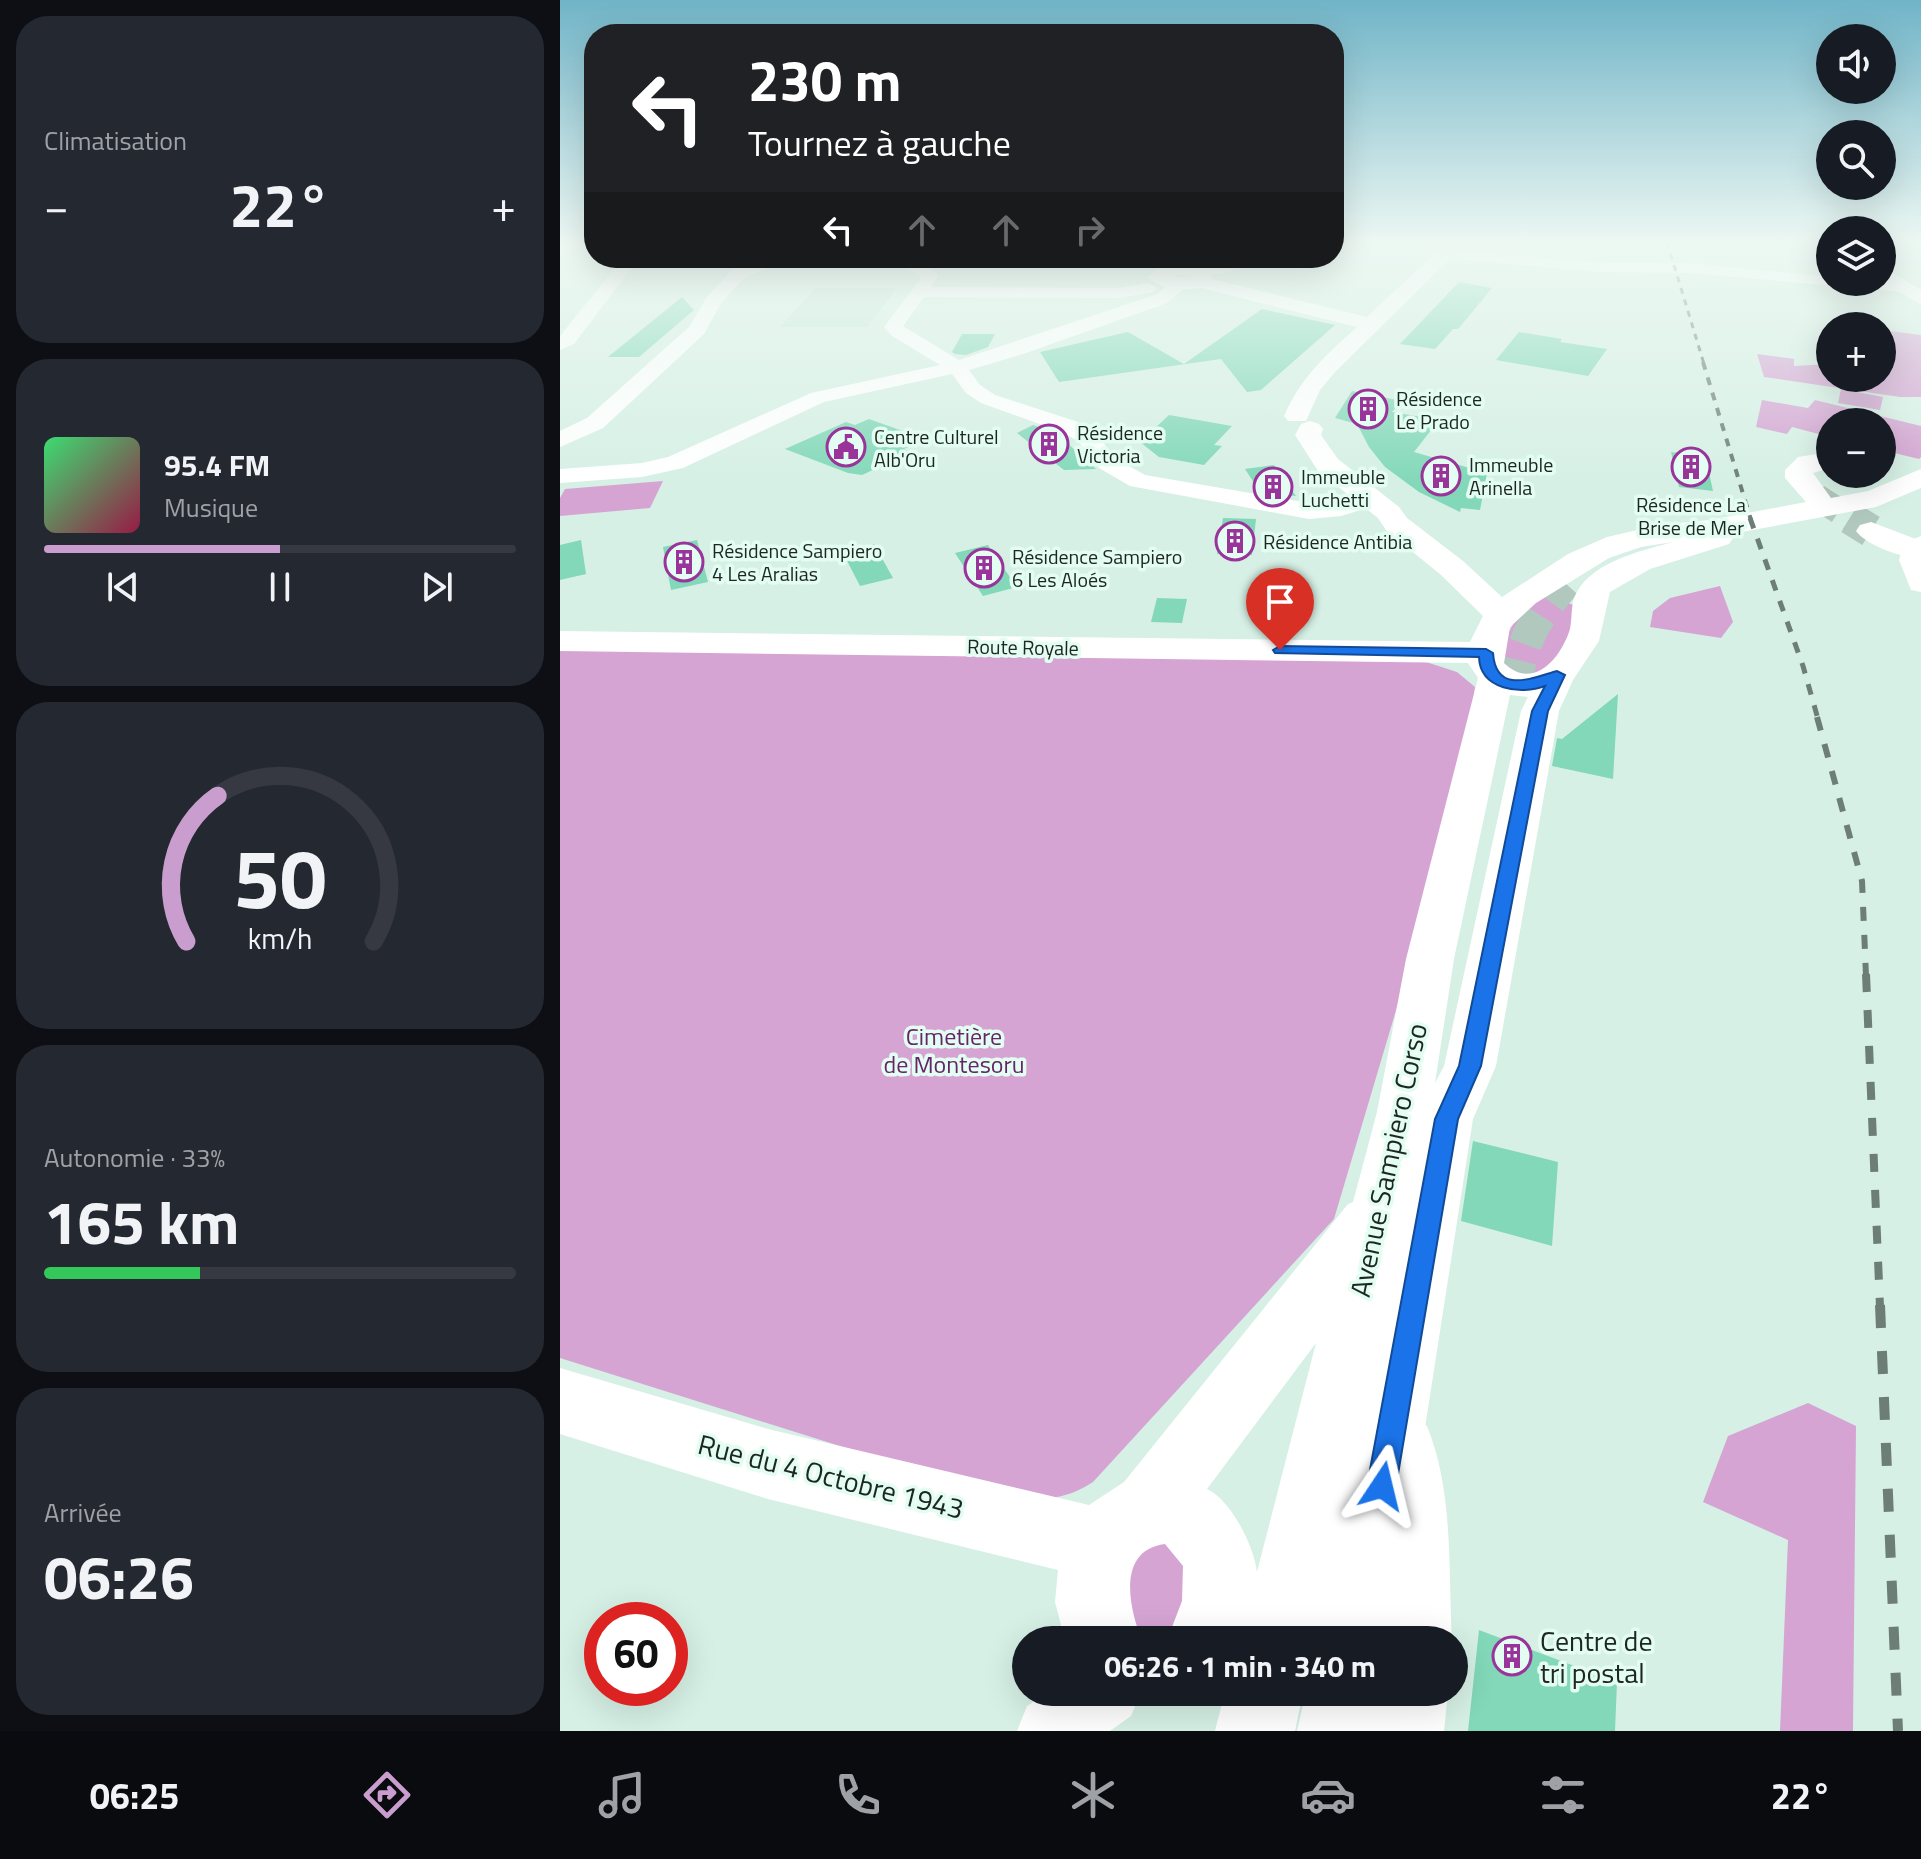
<!DOCTYPE html>
<html lang="fr">
<meta charset="utf-8">
<style>
:root{--surface:#171b24;--page:#242831;--text:#f1f3f6;--muted:#9ea1a6;--line:#363941;--accent:#c99dcd}
body{margin:0;font-family:"Titillium Web",sans-serif;background:var(--page);color:var(--text);height:100vh;display:flex;flex-direction:column;font-size:30px;white-space:nowrap}
*{box-sizing:border-box;margin:0}
p{font-size:26px;color:var(--muted)}
.icon{flex:none;width:44px;height:44px;fill:none;stroke:currentColor;stroke-width:2;stroke-linecap:round;stroke-linejoin:round}
.map{position:relative;flex:1;overflow:hidden}
.sheet{display:flex;flex-direction:column;gap:16px;padding:16px;background:#0d0f14;width:560px}
.sheet>*{flex:none}
.banner{position:absolute;left:24px;top:24px;width:760px;height:244px;border-radius:32px;box-shadow:0 8px 32px #0002;background:#202124;color:#fff;overflow:hidden}
.buttons{position:absolute;left:1256px;top:24px;display:grid;gap:16px}
.buttons a{display:grid;place-items:center;width:80px;height:80px;border-radius:50%;background:var(--surface);box-shadow:0 8px 32px #0002;font-size:40px}
.speed{position:absolute;left:24px;top:1602px;display:flex;gap:16px;font-size:40px;font-weight:700;text-align:center}
.speed>*{display:grid;place-content:center;width:104px;height:104px;border-radius:50%;background:var(--surface);box-shadow:0 8px 32px #0002;line-height:1}
.speed .limit{border:12px solid #d22;background:#fff;color:#111}
.pin{position:absolute;display:grid;place-items:center;width:68px;height:68px;color:#fff;margin:-82px -34px;border-radius:50% 50% 50% 0;rotate:-45deg;box-shadow:0 0 8px #0007}
.pin .icon{rotate:45deg}
.me{position:absolute;width:88px;margin:-44px;rotate:10deg;stroke-linejoin:round;filter:drop-shadow(0 0 6px #0008)}
.turn{display:flex;align-items:center;gap:28px;height:168px;padding:0 32px;font-size:36px}
.turn .icon{width:104px;height:104px;stroke-width:2.5}
.turn b{display:block;font-size:56px;line-height:68px}
.lanes{display:flex;align-items:center;height:76px;padding:0 32px;background:#0003;justify-content:center;gap:40px;direction:ltr}
.lanes .off{opacity:.35}
.big{font-size:60px;font-weight:700;line-height:1.1}
.sheet .tile{flex:1;display:flex;flex-direction:column;justify-content:center;gap:12px;min-width:0;padding:0 28px;border-radius:32px;background:var(--page)}
.sheet .dial{align-items:center;gap:0}
.dial svg{height:208px;overflow:visible;fill:none;stroke:var(--line);stroke-width:7;stroke-linecap:round;text-anchor:middle}
.dial text{fill:var(--text);stroke:none}
.song{display:flex;align-items:center;gap:24px}
.cover{width:96px;height:96px;border-radius:12px;background:linear-gradient(135deg,hsl(140 70% 55%),hsl(340 70% 35%))}
.played{height:8px;border-radius:4px;background:linear-gradient(90deg,var(--accent) 50%,var(--line) 50%)}
.keys{display:flex;justify-content:space-around;direction:ltr}
.heat{display:flex;justify-content:space-between;align-items:center;font-size:44px;direction:ltr}
.charge{height:12px;border-radius:6px;background:linear-gradient(90deg,#34c759 33%,var(--line) 0)}
.trip{position:absolute;left:452px;top:1626px;width:456px;height:80px;border-radius:40px;background:var(--surface);box-shadow:0 8px 32px #0002;font-weight:700;line-height:80px;text-align:center}
.menu{display:flex;height:128px;justify-content:space-around;align-items:center;background:#090b0e;color:var(--muted)}
.menu .icon{width:56px;height:56px}
.menu .current{color:var(--accent)}
.menu b{font-size:36px;color:var(--text)}
main{display:flex;flex:1;min-height:0}
.map>svg:first-child{display:block}
</style>
<main>
<section class="sheet">
<div class="tile"><p>Climatisation</p>
<div class="heat"><a>−</a><b class="big">22°</b><a>+</a></div>
</div>
<div class="tile">
<div class="song"><i class="cover"></i><div><b>95.4 FM</b><p>Musique</p></div></div>
<div class="played"></div>
<div class="keys"><svg class="icon" aria-label="previous" viewBox="0 0 24 24"><path d="M18 5L8 12l10 7zM5 5v14"/></svg><svg class="icon" aria-label="pause" viewBox="0 0 24 24"><path d="M8 5v14M16 5v14"/></svg><svg class="icon" aria-label="next" viewBox="0 0 24 24"><path d="M6 5l10 7-10 7zM19 5v14"/></svg></div>
</div>
<div class="tile dial"><svg viewBox="0 0 100 80">
<path d="M14 69A42 42 0 1 1 86 69"/>
<path d="M14 69A42 42 0 0 1 26 13" stroke="#c99dcd"/>
<text x="50" y="56" font-size="32" font-weight="700">50</text>
<text x="50" y="72" font-size="11">km/h</text>
</svg></div>
<div class="tile"><p>Autonomie · 33%</p><b class="big">165 km</b><div class="charge"></div></div>
<div class="tile"><p>Arrivée</p><b class="big">06:26</b></div>
</section>
<div class="map">
<svg width="1361" height="1731" viewBox="0 0 1361 1731">
<rect width="100%" height="100%" fill="#d6f0e5"/>
<polygon fill="#c5e7d8" points="256,288 337,288 307,327 220,327"/>
<g fill="#d5a4d3">
<polygon points="1322,330 1361,335 1361,397 1340,397 1204,377 1197,354 1234,359 1234,366 1270,364 1270,378 1322,378"/>
<polygon points="1281,389 1323,397 1320,410 1278,403"/>
<polygon points="1202,400 1248,408 1255,400 1361,426 1361,457 1359,459 1322,450 1322,422 1270,422 1270,437 1232,427 1227,434 1196,427"/>
<polygon points="103,481 90,508 0,516 0,498 5,489"/>
<polygon points="1160,586 1173,622 1161,638 1090,627 1093,611 1110,598"/>
<polygon points="984,596 1014,605 1019,616 989,671 978,677 948,672 936,654 963,607"/>
<path d="M0,650L866,662L897,672L915,687L900,795L774,1219L533,1482C495,1507 468,1497 426,1492L0,1358Z"/>
<polygon points="1248,1403 1296,1426 1293,1731 1220,1731 1228,1540 1143,1502 1168,1436"/>
<polygon points="629,1538 622,1640 566,1637 570,1541"/>
</g>
<g fill="#82d8b8">
<polygon points="899,282 932,288 898,329 893,329 875,349 840,344"/>
<polygon points="122,297 134,310 79,357 48,357"/>
<polygon points="702,309 775,325 701,390 687,392 661,359 499,382 480,352 568,332 624,364"/>
<polygon points="959,332 1002,339 1000,342 1047,349 1028,376 936,360"/>
<polygon points="402,334 435,334 428,347 406,355 395,354 392,352"/>
<polygon points="792,391 842,401 832,412 879,420 854,452 927,473 920,510 901,508 900,512 859,492 825,467 809,447 797,424 775,418"/>
<polygon points="609,415 672,426 654,445 662,446 644,465 599,457 580,442"/>
<polygon points="309,419 365,439 344,449 351,452 302,475 288,473 225,449 286,422 295,425"/>
<polygon points="473,425 496,433 536,469 504,470 457,433"/>
<polygon points="1111,452 1142,455 1146,459 1153,491 1119,487"/>
<polygon points="714,465 724,479 736,496 700,492 685,469"/>
<polygon points="663,518 696,519 692,555 657,554"/>
<polygon points="21,540 26,574 0,580 0,545"/>
<polygon points="137,540 148,582 111,590 103,547"/>
<polygon points="314,544 333,578 300,586 282,551"/>
<polygon points="428,545 433,553 457,587 423,596 395,553"/>
<polygon points="597,598 627,599 622,623 591,622"/>
<polygon points="1058,694 1053,779 992,766 997,738 1002,739"/>
<polygon points="913,1141 998,1162 992,1246 901,1221"/>
<polygon points="919,1630 1057,1682 1055,1731 908,1731"/>
</g>
<g fill="none" stroke-linecap="round" stroke-linejoin="round">
<polyline stroke="#b1c8be" stroke-width="26" stroke-dasharray="26 13" stroke-linecap="butt" points="1257,497 1293,520"/>
<g stroke="#b1c8be" stroke-width="33" stroke-dasharray="33 17" stroke-linecap="butt">
<polyline points="1290,518 1311,531"/>
<path d="M954,693C961,644 972,620 1005,583"/>
</g>
<g fill="#fff" fill-rule="evenodd">
<polygon points="9,242 30,242 0,257 0,246"/>
<polygon points="885,250 1041,262 1131,263 1270,277 1270,282 1344,282 1352,287 1344,292 1131,273 1041,272 879,258 879,252"/>
<polygon points="71,258 92,258 70,270 14,344 0,350 0,336 58,264"/>
<polygon points="208,258 231,258 184,278 161,303 144,334 43,428 0,447 0,431 27,418 129,327 147,297 172,270"/>
<path d="M335,258H354L376,273L378,277L371,287L559,288L588,283L597,288L594,292L559,298L364,297L343,326L399,360L595,295L614,281H626L628,285L607,303L466,353L409,370L420,385L435,395L518,422L534,431L555,458L585,475L749,503C766,503 790,495 804,499L807,504L804,509L781,516L749,519L570,486L539,468L518,441L502,432L421,403L406,393L392,374L264,402L123,468L82,477L0,483V469L82,463L108,457L251,393L380,365L332,336L324,327L361,278Z"/>
<polygon points="686,258 715,258 713,261 641,278 633,273 635,270"/>
<polygon points="1361,536 1361,592 1351,590 1339,560 1344,543"/>
<path d="M846,1417L867,1426C894,1492 888,1570 892,1640H826L824,1495L816,1447L825,1426Z"/>
<polygon points="488,1692 581,1692 571,1716 550,1731 457,1731 467,1706"/>
<polygon points="820,1692 888,1692 884,1731 814,1731"/>
</g>
<g fill="#fff" fill-rule="evenodd">
<path d="M887,242H907L775,372L760,390L746,421H728L724,416C742,376 765,356 797,327L641,288L612,291L587,278C603,260 630,263 651,271L652,279L807,317ZM620,275L633,277H611Z"/>
<polygon points="1322,266 1361,290 1361,305 1322,281"/>
<path d="M750,421L759,424L763,429L761,435L778,459L839,507L847,518L903,561L942,597L1008,554L1047,537L1099,525L1150,520L1246,502L1225,478V470L1238,457L1270,452V468L1253,473L1271,498L1308,491L1361,469V488L1316,507L1171,534L1173,538L1169,544L1090,569L1050,592L1039,641L1013,680L999,711L936,1066L913,1119L832,1640H756L759,1621L755,1640H607L622,1601L623,1566L605,1544C556,1550 569,1609 582,1640H505L495,1602L498,1570L208,1499L0,1434V1368L208,1429L529,1505L564,1482L788,1204L793,1202L817,1112L846,959L918,678L908,663L0,651V631L910,642L923,616L881,575L826,530L818,518L758,471L735,435L741,424ZM1113,542C1085,550 1051,557 1028,578C1022,583 1017,591 1014,598C1011,608 1012,619 1010,629C1001,659 973,691 944,663L950,627L976,603L1049,558L1081,547ZM950,695L968,697L961,711L884,1066L875,1083L894,959ZM756,1343L697,1572C694,1546 671,1500 647,1489Z"/>
<path d="M1311,522L1361,541V556C1344,560 1306,545 1296,531L1300,525Z"/>
<polygon points="665,1692 743,1692 735,1731 655,1731"/>
<polygon points="746,1692 824,1692 817,1731 737,1731"/>
</g>
<polyline stroke="#6d7e77" stroke-width="3" stroke-dasharray="6 6" stroke-linecap="butt" points="1107,242 1144,364"/>
<polyline stroke="#6d7e77" stroke-width="4" stroke-dasharray="8 8" stroke-linecap="butt" points="1143,362 1191,520"/>
<polyline stroke="#6d7e77" stroke-width="5" stroke-dasharray="11 11" stroke-linecap="butt" points="1190,518 1243,666 1258,719"/>
<polyline stroke="#6d7e77" stroke-width="6" stroke-dasharray="14 14" stroke-linecap="butt" points="1257,717 1302,881 1306,976"/>
<polyline stroke="#6d7e77" stroke-width="8" stroke-dasharray="18 18" stroke-linecap="butt" points="1306,974 1320,1307"/>
<polyline stroke="#6d7e77" stroke-width="10" stroke-dasharray="23 23" stroke-linecap="butt" points="1320,1305 1338,1731"/>
</g>
<linearGradient id="sky" x2="0" y2="1"><stop stop-color="#70b4c7"/><stop offset="0.5" stop-color="#edf8f3"/><stop offset="1" stop-color="#edf8f3" stop-opacity="0"/></linearGradient>
<rect width="1361" height="485" fill="url(#sky)"/>
<path fill="#1a73e8" stroke="#114b97" stroke-width="2" d="M720,646L926,649L933,653C936,695 972,678 997,671L1005,675L988,711L921,1066L898,1119L836,1486L832,1496L822,1500L811,1496L807,1486L875,1119L899,1066L972,711L985,686C961,695 920,690 919,657L715,653L713,650Z"/>
<defs>
<g id="building-ring" transform="scale(2)"><circle r="9.5" fill="#e3fdf2" stroke="#99349a" stroke-width="1.5"/><path d="M-4-6H4V6H1V3H-1V6H-4ZM-2.5-4.3h1.7v1.8h-1.7ZM.8-4.3h1.7v1.8H.8ZM-2.5-1h1.7V.8h-1.7ZM.8-1h1.7V.8H.8Z" fill="#99349a"/></g>
<g id="civic-ring" transform="scale(2)"><circle r="9.5" fill="#e3fdf2" stroke="#99349a" stroke-width="1.5"/><path d="M-.6-6.5H3V-4.5H.6V-3L4-1V1h2V6H-6V1h2V-1L-.6-3ZM-1.2 2.5V6h2.4V2.5Z" fill="#99349a"/></g>
</defs>
<g fill-rule="evenodd">
<use href="#building-ring" x="808" y="409"/>
<use href="#building-ring" x="489" y="444"/>
<use href="#civic-ring" x="286" y="447"/>
<use href="#building-ring" x="1131" y="467"/>
<use href="#building-ring" x="881" y="476"/>
<use href="#building-ring" x="713" y="487"/>
<use href="#building-ring" x="675" y="541"/>
<use href="#building-ring" x="124" y="562"/>
<use href="#building-ring" x="424" y="568"/>
<use href="#building-ring" x="952" y="1656"/>
</g>
<g text-anchor="middle" dominant-baseline="central" stroke-width="7" stroke-linejoin="round" paint-order="stroke">
<g font-size="20" fill="#1d2622" stroke="#e3fdf2" text-anchor="start">
<text x="836" y="398">Résidence<tspan x="836" dy="23">Le Prado</tspan></text>
<text x="517" y="432">Résidence<tspan x="517" dy="23">Victoria</tspan></text>
<text x="314" y="436">Centre Culturel<tspan x="314" dy="23">Alb'Oru</tspan></text>
<text x="909" y="464">Immeuble<tspan x="909" dy="23">Arinella</tspan></text>
<text x="741" y="476">Immeuble<tspan x="741" dy="23">Luchetti</tspan></text>
<text x="1131" y="504" text-anchor="middle">Résidence La<tspan x="1131" dy="23">Brise de Mer</tspan></text>
<text x="703" y="541">Résidence Antibia</text>
<text x="152" y="550">Résidence Sampiero<tspan x="152" dy="23">4 Les Aralias</tspan></text>
<text x="452" y="556">Résidence Sampiero<tspan x="452" dy="23">6 Les Aloés</tspan></text>
</g>
<g font-size="20" fill="#1d2622" stroke="#e3fdf2">
<text transform="translate(463 647) rotate(1)">Route Royale</text>
</g>
<g font-size="24" fill="#662566" stroke="#e3fdf2">
<text x="394" y="1036">Cimetière<tspan x="394" dy="28">de Montesoru</tspan></text>
</g>
<g font-size="28" fill="#1d2622" stroke="#e3fdf2">
<text transform="translate(828 1160) rotate(-78)">Avenue Sampiero Corso</text>
<text transform="translate(271 1476) rotate(14)">Rue du 4 Octobre 1943</text>
</g>
<g font-size="28" fill="#1d2622" stroke="#e3fdf2" text-anchor="start">
<text x="980" y="1640">Centre de<tspan x="980" dy="32">tri postal</tspan></text>
</g>
</g>
</svg>
<div class="buttons">
<a><svg class="icon" aria-label="sound" viewBox="0 0 24 24"><path d="M4 9h4l5-4v14l-5-4H4zM17 9q2 3 0 6"/></svg></a>
<a><svg class="icon" aria-label="search" viewBox="0 0 24 24"><circle cx="10" cy="10" r="6"/><path d="M15 15l6 6"/></svg></a>
<a><svg class="icon" aria-label="layers" viewBox="0 0 24 24"><path d="M12 4l9 5-9 5-9-5zM3 14l9 5 9-5"/></svg></a>
<a>+</a>
<a>−</a>
</div>
<div class="speed"><div class="limit">60</div></div>
<div class="pin" style="left:720px;top:650px;background:#d93025"><svg class="icon" aria-label="arrive" viewBox="0 0 24 24"><path d="M6 21V4h12l-3 4 3 4H6"/></svg></div>
<svg class="me" style="left:822px;top:1486px" viewBox="-20 -20 40 40"><path d="M0-17L14 15 0 8-14 15z" fill="#1a73e8" stroke="#fff" stroke-width="4"/></svg>
<div class="trip">06:26 · 1 min · 340 m</div>
<div class="banner">
<div class="turn"><svg class="icon" aria-label="left" viewBox="0 0 24 24"><path d="M17 20v-9H6M10 6l-5 5 5 5"/></svg><div><b>230 m</b>Tournez à gauche</div></div>
<div class="lanes"><svg class="icon" aria-label="left" viewBox="0 0 24 24"><path d="M17 20v-9H6M10 6l-5 5 5 5"/></svg><svg class="icon off" aria-label="ahead" viewBox="0 0 24 24"><path d="M12 20V5M6 11l6-6 6 6"/></svg><svg class="icon off" aria-label="ahead" viewBox="0 0 24 24"><path d="M12 20V5M6 11l6-6 6 6"/></svg><svg class="icon off" aria-label="right" viewBox="0 0 24 24"><path d="M7 20v-9h11M14 6l5 5-5 5"/></svg></div>
</div>
</div>
</main>
<nav class="menu">
<b>06:25</b>
<svg class="icon current" aria-label="directions" viewBox="0 0 24 24"><path d="M12 3l9 9-9 9-9-9zM9 14v-3h6M13 9l2 2-2 2"/></svg>
<svg class="icon" aria-label="music" viewBox="0 0 24 24"><path d="M9 18V5l10-2v13"/><circle cx="6" cy="18" r="3"/><circle cx="16" cy="16" r="3"/></svg>
<svg class="icon" aria-label="phone" viewBox="0 0 24 24"><path d="M5 4h4l2 5-3 2q2 4 5 5l2-3 5 2v4C11 20 4 13 5 4z"/></svg>
<svg class="icon" aria-label="climate" viewBox="0 0 24 24"><path d="M12 3v18M4 7l16 10M4 17L20 7"/></svg>
<svg class="icon" aria-label="car" viewBox="0 0 24 24"><path d="M5 17H2v-5l4-1 3-4h7l3 4 3 1v5h-3M9 17h6M6 11h13"/><circle cx="7" cy="17" r="2"/><circle cx="17" cy="17" r="2"/></svg>
<svg class="icon" aria-label="filters" viewBox="0 0 24 24"><path d="M4 7h16M4 17h16"/><circle cx="9" cy="7" r="2"/><circle cx="15" cy="17" r="2"/></svg>
<b>22°</b>
</nav>
